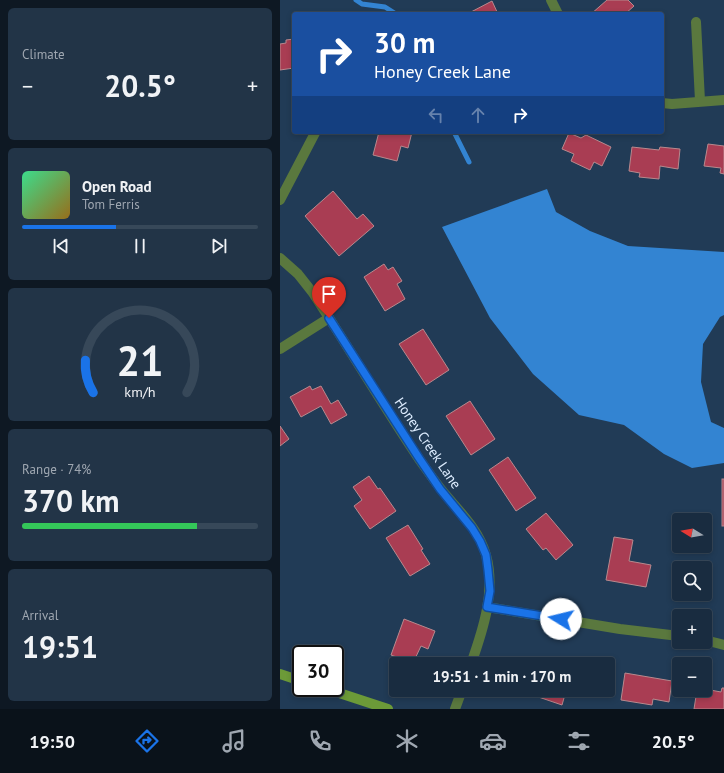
<!DOCTYPE html>
<meta charset="utf-8">
<style>
:root{--surface:#192c40;--page:#223447;--text:#f1f3f6;--muted:#9fa7b1;--line:#374859;--accent:#1a73e8}
body{margin:0;font-family:"PT Sans",sans-serif;background:var(--page);color:var(--text);height:100vh;display:flex;flex-direction:column;font-size:15px;white-space:nowrap}
*{box-sizing:border-box;margin:0}
p{font-size:13px;color:var(--muted)}
.icon{flex:none;width:22px;height:22px;fill:none;stroke:currentColor;stroke-width:2;stroke-linecap:round;stroke-linejoin:round}
.map{position:relative;flex:1;overflow:hidden}
.panel{display:flex;flex-direction:column;gap:8px;padding:8px;background:#0e1823;width:280px}
.panel>*{flex:none}
.guide{position:absolute;left:12px;top:12px;width:372px;height:122px;border-radius:4px;box-shadow:0 2px 6px #0003,0 0 0 1px var(--line);background:#1a4fa0;color:#fff;overflow:hidden}
.needle{width:26px;rotate:281deg}
.tools{position:absolute;left:392px;top:513px;display:grid;gap:8px}
.tools a{display:grid;place-items:center;width:40px;height:40px;border-radius:4px;background:var(--surface);box-shadow:0 2px 6px #0003,0 0 0 1px var(--line);font-size:20px}
.speed{position:absolute;left:12px;top:645px;display:flex;gap:8px;font-size:20px;font-weight:700;text-align:center}
.speed>*{display:grid;place-content:center;width:52px;height:52px;border-radius:50%;background:var(--surface);box-shadow:0 2px 6px #0003,0 0 0 1px var(--line);line-height:1}
.speed .limit{border:2px solid #111;border-radius:6px;background:#fff;color:#111}
.pin{position:absolute;display:grid;place-items:center;width:34px;height:34px;color:#fff;margin:-41px -17px;border-radius:50% 50% 50% 0;rotate:-45deg;box-shadow:0 0 4px #0007}
.pin .icon{rotate:45deg}
.me{position:absolute;width:44px;margin:-22px;rotate:279deg;stroke-linejoin:round;filter:drop-shadow(0 0 3px #0008)}
.turn{display:flex;align-items:center;gap:14px;height:84px;padding:0 16px;font-size:18px}
.turn .icon{width:52px;height:52px;stroke-width:2.5}
.turn b{display:block;font-size:28px;line-height:34px}
.lanes{display:flex;align-items:center;height:38px;padding:0 16px;background:#0003;justify-content:center;gap:20px;direction:ltr}
.lanes .off{opacity:.35}
.big{font-size:30px;font-weight:700;line-height:1.1}
.panel .tile{flex:1;display:flex;flex-direction:column;justify-content:center;gap:6px;min-width:0;padding:0 14px;border-radius:6px;background:var(--page)}
.panel .dial{align-items:center;gap:0}
.dial svg{height:104px;overflow:visible;fill:none;stroke:var(--line);stroke-width:7;stroke-linecap:round;text-anchor:middle}
.dial text{fill:var(--text);stroke:none}
.song{display:flex;align-items:center;gap:12px}
.cover{width:48px;height:48px;border-radius:6px;background:linear-gradient(135deg,hsl(150 70% 55%),hsl(40 70% 35%))}
.played{height:4px;border-radius:2px;background:linear-gradient(90deg,var(--accent) 40%,var(--line) 40%)}
.keys{display:flex;justify-content:space-around;direction:ltr}
.heat{display:flex;justify-content:space-between;align-items:center;font-size:22px;direction:ltr}
.charge{height:6px;border-radius:3px;background:linear-gradient(90deg,#34c759 74%,var(--line) 0)}
.trip{position:absolute;left:109px;top:657px;width:226px;height:40px;border-radius:4px;background:var(--surface);box-shadow:0 2px 6px #0003,0 0 0 1px var(--line);font-weight:700;line-height:40px;text-align:center}
.tab-bar{display:flex;height:64px;justify-content:space-around;align-items:center;background:#0a121a;color:var(--muted)}
.tab-bar .icon{width:28px;height:28px}
.tab-bar .on{color:var(--accent)}
.tab-bar b{font-size:18px;color:var(--text)}
main{display:flex;flex:1;min-height:0}
.map>svg:first-child{display:block}
</style>
<main>
<section class="panel">
<div class="tile"><p>Climate</p>
<div class="heat"><a>−</a><b class="big">20.5°</b><a>+</a></div>
</div>
<div class="tile">
<div class="song"><i class="cover"></i><div><b>Open Road</b><p>Tom Ferris</p></div></div>
<div class="played"></div>
<div class="keys"><svg class="icon" aria-label="previous" viewBox="0 0 24 24"><path d="M18 5L8 12l10 7zM5 5v14"/></svg><svg class="icon" aria-label="pause" viewBox="0 0 24 24"><path d="M8 5v14M16 5v14"/></svg><svg class="icon" aria-label="next" viewBox="0 0 24 24"><path d="M6 5l10 7-10 7zM19 5v14"/></svg></div>
</div>
<div class="tile dial"><svg viewBox="0 0 100 80">
<path d="M14 69A42 42 0 1 1 86 69"/>
<path d="M14 69A42 42 0 0 1 8 44" stroke="#1a73e8"/>
<text x="50" y="56" font-size="32" font-weight="700">21</text>
<text x="50" y="72" font-size="11">km/h</text>
</svg></div>
<div class="tile"><p>Range · 74%</p><b class="big">370 km</b><div class="charge"></div></div>
<div class="tile"><p>Arrival</p><b class="big">19:51</b></div>
</section>
<div class="map">
<svg width="444" height="709" viewBox="0 0 444 709">
<rect width="100%" height="100%" fill="#213b56"/>
<polygon fill="#3384d2" points="267,189 276,212 310,231 348,246 444,252 444,315 440,317 423,344 421,382 431,422 444,428 444,463 412,468 384,454 344,425 299,415 253,374 210,318 162,227"/>
<g fill="none" stroke-linecap="round" stroke-linejoin="round">
<g stroke="#3384d2" stroke-width="5">
<polyline points="76,0 82,4 105,7 116,14"/>
<polyline points="174,132 189,162"/>
</g>
</g>
<g fill="#a93d53" stroke="#b8898e">
<polygon points="327,0 348,0 354,6 345,14 311,14"/>
<polygon points="212,1 218,14 192,14 191,12"/>
<polygon points="14,39 14,68 0,70 0,44 6,43 6,40"/>
<polygon points="99,132 132,132 128,148 121,146 117,161 93,155"/>
<polygon points="289,133 301,138 306,135 331,147 322,166 314,162 310,170 291,161 294,154 282,149"/>
<polygon points="428,144 444,146 444,174 440,173 441,168 424,166"/>
<polygon points="352,147 379,150 380,147 400,149 398,169 380,166 379,179 359,177 360,173 349,171"/>
<polygon points="53,191 77,219 83,214 94,226 59,256 25,216"/>
<polygon points="104,264 108,270 113,267 122,281 117,284 125,299 105,311 84,277"/>
<polygon points="143,329 169,370 146,385 119,344"/>
<polygon points="30,386 32,390 41,386 51,404 58,400 67,415 51,424 41,406 21,417 10,397"/>
<polygon points="190,401 215,439 191,455 166,416"/>
<polygon points="0,426 9,439 0,446"/>
<polygon points="228,457 256,498 236,511 209,470"/>
<polygon points="89,476 98,489 100,488 116,511 90,529 74,506 82,500 73,487"/>
<rect x="442" y="479" width="2" height="47"/>
<polygon points="266,513 293,545 276,560 266,548 263,550 246,529"/>
<polygon points="128,525 143,549 141,550 150,564 130,576 106,538"/>
<polygon points="334,537 353,540 349,561 371,565 366,587 326,580"/>
<polygon points="124,619 155,631 148,649 141,646 133,663 111,655"/>
<polygon points="263,658 282,664 261,664"/>
<polygon points="345,673 392,681 389,702 373,699 372,705 341,700"/>
<polygon points="442,688 444,688 444,709 414,709 417,690 425,689 441,692"/>
<polygon points="238,690 283,690 286,691 282,705"/>
</g>
<g fill="none" stroke-linecap="round" stroke-linejoin="round">
<g stroke="#5a783e" stroke-width="10">
<polyline points="271,0 278,14"/>
<polyline points="416,22 420,101"/>
<polyline points="382,103 392,104 444,100"/>
<polyline points="0,200 35,133"/>
<path d="M0,258L18,274L33,293C69,348 102,404 139,459C147,470 155,482 164,493C180,512 199,530 206,555C216,591 203,630 191,664"/>
<polyline points="0,349 49,318"/>
<polyline points="207,607 340,629 399,636"/>
<polyline points="425,640 444,645"/>
<polyline points="175,709 182,690"/>
</g>
<g stroke="#6c9a38" stroke-width="10">
<polyline points="0,674 21,681"/>
<polyline points="44,688 108,709"/>
</g>
</g>
<g fill="none" stroke-linecap="round" stroke-linejoin="round">
<g stroke="#114b97" stroke-width="10">
<polyline id="route" points="49,318 139,458 160,489 192,528 200,541 206,555 208,570 210,591 207,607 281,619"/>
</g>
<use href="#route" stroke="#1a73e8" stroke-width="7"/>
</g>
<g text-anchor="middle" dominant-baseline="central" stroke-width="3" stroke-linejoin="round" paint-order="stroke">
<g font-size="14" fill="#deedff" stroke="#213b56">
<text transform="translate(148 443) rotate(56)">Honey Creek Lane</text>
</g>
</g>
</svg>
<div class="tools">
<a><svg class="needle" viewBox="-14 -14 28 28"><path d="M0-13l5 13h-10z" fill="#e53935"/><path d="M0 13l5-13h-10z" fill="#9fa7b1"/></svg></a>
<a><svg class="icon" aria-label="search" viewBox="0 0 24 24"><circle cx="10" cy="10" r="6"/><path d="M15 15l6 6"/></svg></a>
<a>+</a>
<a>−</a>
</div>
<div class="speed"><div class="limit">30</div></div>
<div class="pin" style="left:49px;top:318px;background:#d93025"><svg class="icon" aria-label="arrive" viewBox="0 0 24 24"><path d="M6 21V4h12l-3 4 3 4H6"/></svg></div>
<svg class="me" style="left:281px;top:619px" viewBox="-20 -20 40 40"><circle r="19" fill="#fff"/><path d="M0-13L10 11 0 6-10 11z" fill="#1a73e8"/></svg>
<div class="trip">19:51 · 1 min · 170 m</div>
<div class="guide">
<div class="turn"><svg class="icon" aria-label="right" viewBox="0 0 24 24"><path d="M7 20v-9h11M14 6l5 5-5 5"/></svg><div><b>30 m</b>Honey Creek Lane</div></div>
<div class="lanes"><svg class="icon off" aria-label="left" viewBox="0 0 24 24"><path d="M17 20v-9H6M10 6l-5 5 5 5"/></svg><svg class="icon off" aria-label="ahead" viewBox="0 0 24 24"><path d="M12 20V5M6 11l6-6 6 6"/></svg><svg class="icon" aria-label="right" viewBox="0 0 24 24"><path d="M7 20v-9h11M14 6l5 5-5 5"/></svg></div>
</div>
</div>
</main>
<nav class="tab-bar">
<b>19:50</b>
<svg class="icon on" aria-label="directions" viewBox="0 0 24 24"><path d="M12 3l9 9-9 9-9-9zM9 14v-3h6M13 9l2 2-2 2"/></svg>
<svg class="icon" aria-label="music" viewBox="0 0 24 24"><path d="M9 18V5l10-2v13"/><circle cx="6" cy="18" r="3"/><circle cx="16" cy="16" r="3"/></svg>
<svg class="icon" aria-label="phone" viewBox="0 0 24 24"><path d="M5 4h4l2 5-3 2q2 4 5 5l2-3 5 2v4C11 20 4 13 5 4z"/></svg>
<svg class="icon" aria-label="climate" viewBox="0 0 24 24"><path d="M12 3v18M4 7l16 10M4 17L20 7"/></svg>
<svg class="icon" aria-label="car" viewBox="0 0 24 24"><path d="M5 17H2v-5l4-1 3-4h7l3 4 3 1v5h-3M9 17h6M6 11h13"/><circle cx="7" cy="17" r="2"/><circle cx="17" cy="17" r="2"/></svg>
<svg class="icon" aria-label="filters" viewBox="0 0 24 24"><path d="M4 7h16M4 17h16"/><circle cx="9" cy="7" r="2"/><circle cx="15" cy="17" r="2"/></svg>
<b>20.5°</b>
</nav>
